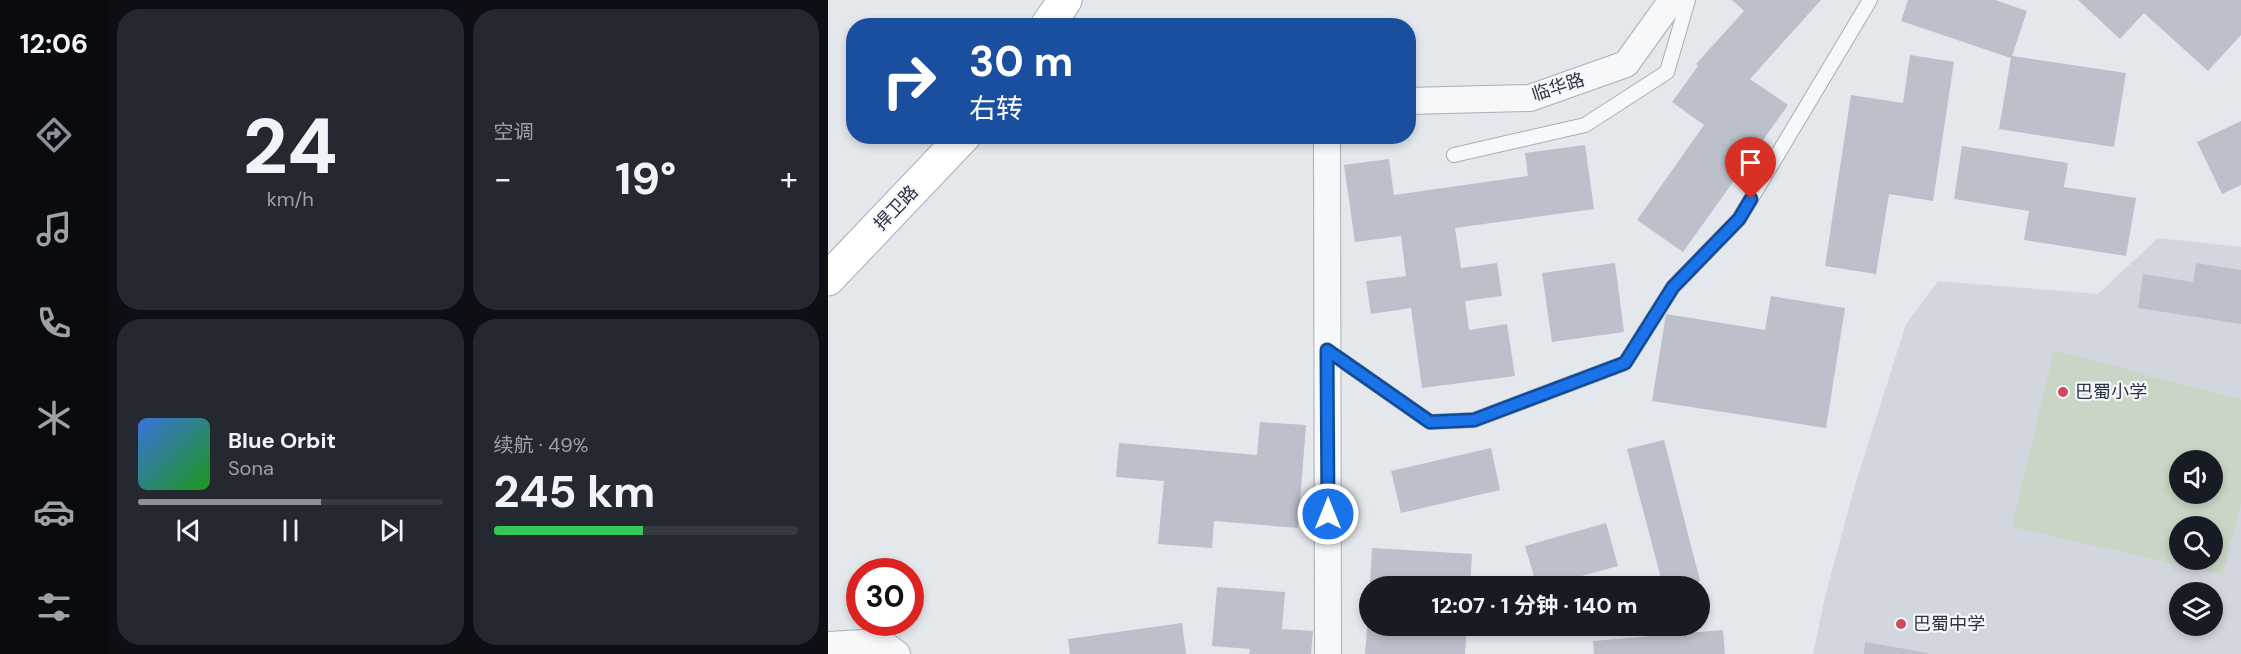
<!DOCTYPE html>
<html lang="zh">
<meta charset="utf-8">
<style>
:root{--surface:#171b24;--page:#242831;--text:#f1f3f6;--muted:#9ea1a6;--line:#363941;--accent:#8c9099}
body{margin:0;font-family:"DM Sans","Noto Sans SC",sans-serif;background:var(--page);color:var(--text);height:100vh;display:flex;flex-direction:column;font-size:22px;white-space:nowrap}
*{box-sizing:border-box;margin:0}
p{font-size:20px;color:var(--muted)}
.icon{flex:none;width:33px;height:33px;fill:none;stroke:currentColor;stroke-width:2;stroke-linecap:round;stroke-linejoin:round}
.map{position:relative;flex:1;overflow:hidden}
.side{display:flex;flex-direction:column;gap:9px;padding:9px;background:#0d0f14;width:720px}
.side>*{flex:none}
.hud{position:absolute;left:18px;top:18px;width:570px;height:126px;border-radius:24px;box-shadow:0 3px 9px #0003;background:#1a4fa0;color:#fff;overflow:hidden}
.controls{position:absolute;left:1341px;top:450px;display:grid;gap:12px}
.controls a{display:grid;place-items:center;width:54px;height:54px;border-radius:50%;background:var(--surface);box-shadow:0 3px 9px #0003;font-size:30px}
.speed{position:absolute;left:18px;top:558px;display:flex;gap:12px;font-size:30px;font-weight:700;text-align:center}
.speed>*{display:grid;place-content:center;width:78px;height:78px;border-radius:50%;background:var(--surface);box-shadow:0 3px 9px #0003;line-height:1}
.speed .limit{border:9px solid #d22;background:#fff;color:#111}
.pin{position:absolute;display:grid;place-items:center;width:51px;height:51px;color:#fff;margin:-62px -26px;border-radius:50% 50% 50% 0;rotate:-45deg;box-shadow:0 0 6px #0007}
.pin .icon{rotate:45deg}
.me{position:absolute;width:66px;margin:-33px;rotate:0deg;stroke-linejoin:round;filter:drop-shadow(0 0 4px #0008)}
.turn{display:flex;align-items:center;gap:21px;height:126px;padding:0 24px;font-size:27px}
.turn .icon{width:78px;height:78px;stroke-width:2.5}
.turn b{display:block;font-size:42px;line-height:51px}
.big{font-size:45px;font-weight:700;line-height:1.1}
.side .card{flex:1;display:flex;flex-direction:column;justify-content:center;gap:9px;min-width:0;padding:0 21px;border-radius:24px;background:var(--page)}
.side .dial{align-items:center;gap:0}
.dial b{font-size:78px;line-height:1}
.song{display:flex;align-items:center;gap:18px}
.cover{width:72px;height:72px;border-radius:9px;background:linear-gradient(135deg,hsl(220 70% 55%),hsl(120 70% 35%))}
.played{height:6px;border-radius:3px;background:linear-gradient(90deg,var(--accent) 60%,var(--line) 60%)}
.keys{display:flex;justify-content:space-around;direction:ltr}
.heat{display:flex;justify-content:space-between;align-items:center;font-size:33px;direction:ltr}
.charge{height:9px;border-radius:4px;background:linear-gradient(90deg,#34c759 49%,var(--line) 0)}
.side .tiles{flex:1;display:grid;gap:9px;grid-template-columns:repeat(2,1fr)}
.trip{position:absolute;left:531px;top:576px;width:351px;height:60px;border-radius:30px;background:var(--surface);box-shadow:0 3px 9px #0003;font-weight:700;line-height:60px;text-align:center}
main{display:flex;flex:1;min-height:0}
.tab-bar{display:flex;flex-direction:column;width:108px;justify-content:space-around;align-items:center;background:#090b0e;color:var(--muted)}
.tab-bar .icon{width:42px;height:42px}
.tab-bar .current{color:var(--accent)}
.tab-bar b{font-size:27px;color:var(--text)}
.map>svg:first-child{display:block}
</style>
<main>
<nav class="tab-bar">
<b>12:06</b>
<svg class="icon current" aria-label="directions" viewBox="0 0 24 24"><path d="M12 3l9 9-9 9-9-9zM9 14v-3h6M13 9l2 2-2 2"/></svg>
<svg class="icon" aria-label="music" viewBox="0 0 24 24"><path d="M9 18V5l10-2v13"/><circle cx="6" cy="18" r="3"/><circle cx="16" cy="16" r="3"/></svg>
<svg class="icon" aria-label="phone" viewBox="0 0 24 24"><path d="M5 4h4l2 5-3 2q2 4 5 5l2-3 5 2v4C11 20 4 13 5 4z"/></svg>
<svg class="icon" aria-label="climate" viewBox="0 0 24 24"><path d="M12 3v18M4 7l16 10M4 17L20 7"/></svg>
<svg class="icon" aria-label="car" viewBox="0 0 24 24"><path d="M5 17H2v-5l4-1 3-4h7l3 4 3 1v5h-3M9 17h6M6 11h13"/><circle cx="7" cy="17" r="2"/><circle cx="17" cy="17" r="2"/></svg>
<svg class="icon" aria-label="filters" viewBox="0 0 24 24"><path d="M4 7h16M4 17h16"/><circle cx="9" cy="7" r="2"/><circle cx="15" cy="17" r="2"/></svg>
</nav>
<section class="side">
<div class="tiles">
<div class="card dial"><b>24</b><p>km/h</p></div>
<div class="card"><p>空调</p>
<div class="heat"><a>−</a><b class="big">19°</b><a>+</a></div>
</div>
<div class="card">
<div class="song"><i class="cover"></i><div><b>Blue Orbit</b><p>Sona</p></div></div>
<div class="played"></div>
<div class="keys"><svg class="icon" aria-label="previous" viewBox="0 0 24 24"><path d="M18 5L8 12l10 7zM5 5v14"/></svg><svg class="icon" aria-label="pause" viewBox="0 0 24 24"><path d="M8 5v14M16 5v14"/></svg><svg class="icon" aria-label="next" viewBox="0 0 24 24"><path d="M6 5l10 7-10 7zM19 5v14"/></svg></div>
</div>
<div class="card"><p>续航 · 49%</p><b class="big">245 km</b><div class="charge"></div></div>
</div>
</section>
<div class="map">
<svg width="1413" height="654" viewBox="0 0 1413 654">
<rect width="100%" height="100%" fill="#e4e7ec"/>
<path fill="#d2d6de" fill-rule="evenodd" d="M1330,238L1413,247V654H985L998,593L1028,482L1078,324L1110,281L1270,294ZM1352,460H1384V494H1352ZM1352,526H1384V560H1352ZM1352,592H1384V626H1352Z"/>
<path fill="#c9d6c5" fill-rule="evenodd" d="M1226,350L1413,400V503L1395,575L1184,527ZM1352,460H1384V494H1352ZM1352,526H1384V560H1352Z"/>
<g fill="#bbc0ca">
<polygon points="904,0 993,0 922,79 960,105 855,252 809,220 876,125 844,102 870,66 868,64 916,11"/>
<polygon points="1080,0 1167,0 1199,11 1184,56 1298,73 1286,147 1171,129 1183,58 1073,21"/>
<polygon points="1250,0 1413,0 1413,35 1380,71 1316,13 1292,39"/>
<polygon points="1082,55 1126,62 1105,201 1061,194 1048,274 997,266 1023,95 1075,103"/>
<polygon points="1413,121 1413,185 1394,194 1369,142"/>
<polygon points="757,145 766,209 627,228 633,268 669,263 674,296 637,301 641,330 679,324 687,376 594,388 583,308 543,314 538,281 578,276 573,236 527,242 516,165 561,159 566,195 700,176 697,153"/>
<polygon points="1134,146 1240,163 1236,187 1308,198 1298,256 1196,240 1201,211 1126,199"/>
<polygon points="787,263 796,332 724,342 714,273"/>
<polygon points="1368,263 1413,270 1413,324 1310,308 1315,274 1365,282"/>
<polygon points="943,296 1017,308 998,428 824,401 838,314 937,330"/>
<polygon points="432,422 478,425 470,528 386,521 384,548 330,544 336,481 288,477 291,443 429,455"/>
<polygon points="836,440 872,581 850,586 835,586 799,449"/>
<polygon points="663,448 672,490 573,513 563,471"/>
<polygon points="778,523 790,566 717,586 709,586 697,546"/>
<polygon points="544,548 644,554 642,586 542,586"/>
<polygon points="389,587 457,592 454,629 485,631 483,654 421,654 422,649 384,646"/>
<polygon points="540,617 542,617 542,626 639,626 637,654 537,654"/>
<polygon points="354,623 358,654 242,654 240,639"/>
<polygon points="895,630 897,654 766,654 765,641"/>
<polygon points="1037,642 1100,653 1100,654 1036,654"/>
</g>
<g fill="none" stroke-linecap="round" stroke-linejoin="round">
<g stroke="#a9aeb7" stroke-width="16">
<g id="lane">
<polyline points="626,155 757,125 839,72 860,0"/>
<polyline points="499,350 602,422 646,420 797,363 845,287 911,219 1042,0"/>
</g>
</g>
<g stroke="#a9aeb7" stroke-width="28">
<g id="street">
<polyline points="580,101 702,98 798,64 844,0"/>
<polyline points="499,136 500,654"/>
<polyline points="0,645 53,642 69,654"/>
</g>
</g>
<g stroke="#a9aeb7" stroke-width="35">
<g id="secondary">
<polyline points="219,26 237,0"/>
<polyline points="0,279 136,136"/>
</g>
</g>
<use href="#lane" stroke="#f7f8fa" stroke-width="14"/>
<use href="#street" stroke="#f7f8fa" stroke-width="26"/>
<use href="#secondary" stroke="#fff" stroke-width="33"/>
</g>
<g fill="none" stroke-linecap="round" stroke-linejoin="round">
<g stroke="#114b97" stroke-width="15">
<polyline id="route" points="500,514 499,350 602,422 646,420 797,363 845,287 911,219 923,199"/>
</g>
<use href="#route" stroke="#1a73e8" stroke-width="10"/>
</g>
<g fill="#d1495b" stroke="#f4f6f9" stroke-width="2">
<circle cx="1235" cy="392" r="6"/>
<circle cx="1073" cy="624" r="6"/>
</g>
<g text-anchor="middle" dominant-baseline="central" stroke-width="4.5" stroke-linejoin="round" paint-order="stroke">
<g font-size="18" fill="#2b3445" stroke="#f4f6f9">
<text transform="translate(730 87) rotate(-18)">临华路</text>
<text transform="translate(68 208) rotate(-46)">捍卫路</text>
</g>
<g font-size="18" fill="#2b3445" stroke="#f4f6f9" text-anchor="start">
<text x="1247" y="392">巴蜀小学</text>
<text x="1085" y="624">巴蜀中学</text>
</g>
</g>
</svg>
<div class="controls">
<a><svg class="icon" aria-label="sound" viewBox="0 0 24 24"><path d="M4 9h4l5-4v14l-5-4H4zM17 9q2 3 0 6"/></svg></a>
<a><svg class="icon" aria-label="search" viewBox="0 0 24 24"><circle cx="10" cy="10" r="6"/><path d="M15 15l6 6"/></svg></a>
<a><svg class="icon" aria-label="layers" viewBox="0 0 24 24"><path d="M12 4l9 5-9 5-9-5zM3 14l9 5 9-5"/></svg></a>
</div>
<div class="speed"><div class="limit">30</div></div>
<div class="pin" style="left:923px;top:199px;background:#d93025"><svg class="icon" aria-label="arrive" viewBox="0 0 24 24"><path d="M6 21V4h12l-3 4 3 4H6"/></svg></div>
<svg class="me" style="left:500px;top:514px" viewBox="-20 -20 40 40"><circle r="17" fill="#1a73e8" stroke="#fff" stroke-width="3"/><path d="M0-11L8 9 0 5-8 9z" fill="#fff"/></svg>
<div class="trip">12:07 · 1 分钟 · 140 m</div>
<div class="hud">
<div class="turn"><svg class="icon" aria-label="right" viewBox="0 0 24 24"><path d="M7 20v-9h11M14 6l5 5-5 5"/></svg><div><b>30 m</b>右转</div></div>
</div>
</div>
</main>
